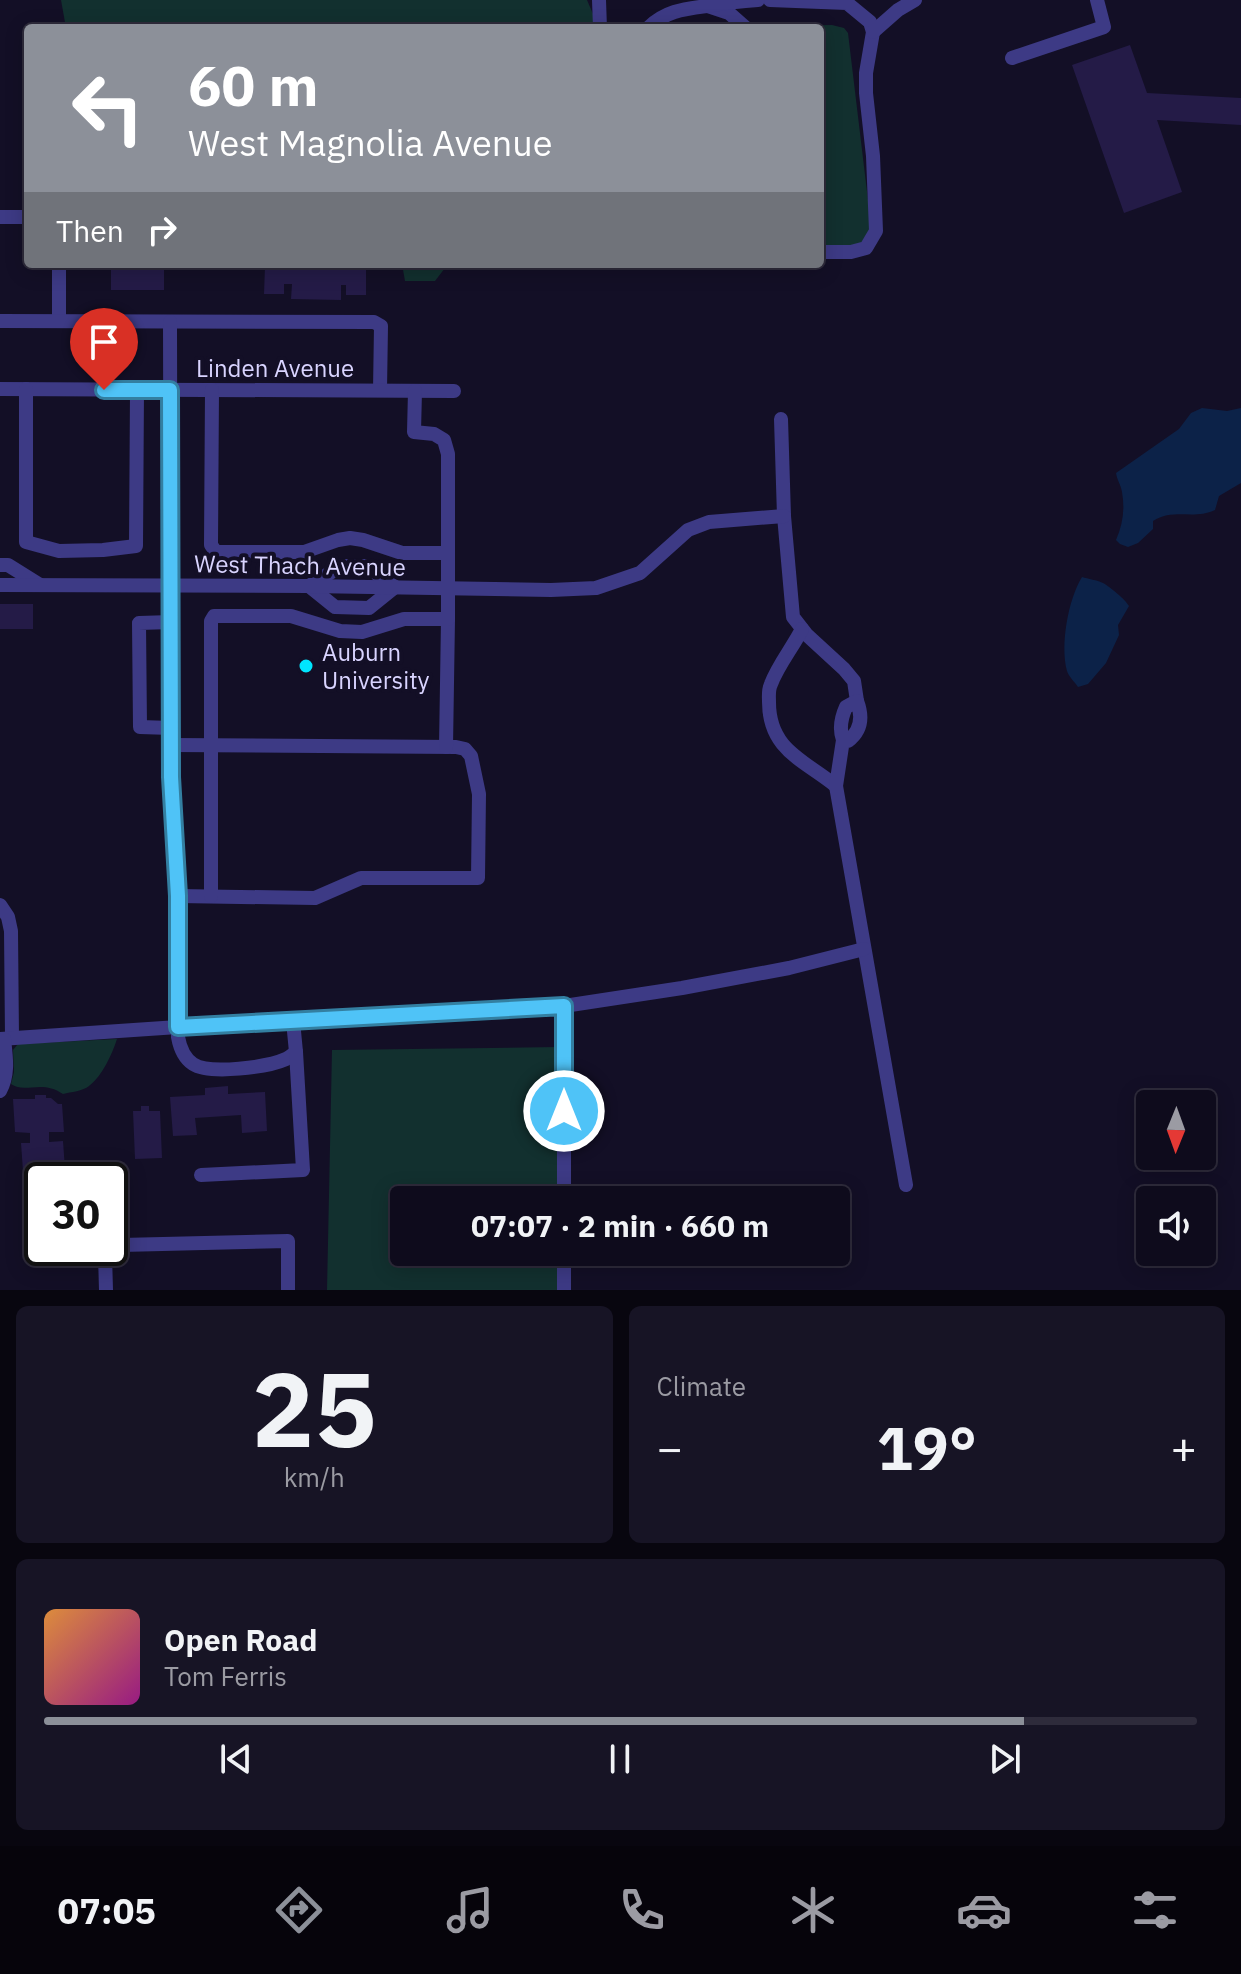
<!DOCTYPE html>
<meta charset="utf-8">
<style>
:root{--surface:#0e0b1c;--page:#171425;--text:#f1f3f6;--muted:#9b9ba3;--line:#2e2b3b;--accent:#8c9099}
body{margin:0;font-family:"IBM Plex Sans",sans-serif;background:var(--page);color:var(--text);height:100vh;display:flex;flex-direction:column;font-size:30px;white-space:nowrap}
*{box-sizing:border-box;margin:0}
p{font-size:26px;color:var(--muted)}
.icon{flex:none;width:44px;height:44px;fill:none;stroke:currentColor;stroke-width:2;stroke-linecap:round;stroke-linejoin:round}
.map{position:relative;height:1290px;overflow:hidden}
.details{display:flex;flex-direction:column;gap:16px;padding:16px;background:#08060f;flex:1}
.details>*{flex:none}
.hud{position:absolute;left:24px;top:24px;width:800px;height:244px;border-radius:8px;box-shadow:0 4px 20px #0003,0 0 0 2px var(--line);background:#8c9099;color:#fff;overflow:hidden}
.needle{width:52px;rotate:181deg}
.tools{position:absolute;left:1136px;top:1090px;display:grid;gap:16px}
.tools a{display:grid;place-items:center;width:80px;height:80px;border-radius:8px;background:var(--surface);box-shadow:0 4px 20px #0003,0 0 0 2px var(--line);font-size:40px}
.speed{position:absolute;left:24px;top:1162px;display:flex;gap:16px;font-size:40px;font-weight:700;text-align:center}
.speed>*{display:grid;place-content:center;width:104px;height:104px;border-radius:50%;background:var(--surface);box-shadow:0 4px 20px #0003,0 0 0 2px var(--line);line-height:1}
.speed .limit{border:4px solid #111;border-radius:12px;background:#fff;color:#111}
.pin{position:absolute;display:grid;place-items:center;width:68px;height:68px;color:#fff;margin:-82px -34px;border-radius:50% 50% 50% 0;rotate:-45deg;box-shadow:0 0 8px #0007}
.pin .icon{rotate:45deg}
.me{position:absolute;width:88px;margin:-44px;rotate:0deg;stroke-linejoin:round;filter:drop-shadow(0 0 6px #0008)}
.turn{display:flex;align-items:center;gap:28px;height:168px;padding:0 32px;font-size:36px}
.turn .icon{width:104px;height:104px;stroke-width:2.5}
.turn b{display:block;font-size:56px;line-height:68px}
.then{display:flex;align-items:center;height:76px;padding:0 32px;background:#0003;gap:16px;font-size:30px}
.big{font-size:60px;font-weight:700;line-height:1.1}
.details .widget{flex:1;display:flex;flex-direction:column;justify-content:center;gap:12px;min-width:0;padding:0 28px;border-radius:12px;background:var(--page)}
.details .dial{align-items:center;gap:0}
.dial b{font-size:104px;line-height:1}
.song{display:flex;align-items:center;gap:24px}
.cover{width:96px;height:96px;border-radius:12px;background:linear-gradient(135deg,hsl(30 70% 55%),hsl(310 70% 35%))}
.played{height:8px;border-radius:4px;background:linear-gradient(90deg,var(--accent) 85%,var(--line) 85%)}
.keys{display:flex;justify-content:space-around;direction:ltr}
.heat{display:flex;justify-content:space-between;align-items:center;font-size:44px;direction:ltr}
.details .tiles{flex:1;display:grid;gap:16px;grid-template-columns:1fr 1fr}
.widget:last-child{grid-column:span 2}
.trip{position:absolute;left:390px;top:1186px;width:460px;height:80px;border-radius:8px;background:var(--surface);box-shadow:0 4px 20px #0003,0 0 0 2px var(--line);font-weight:700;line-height:80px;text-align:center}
.tab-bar{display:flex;height:128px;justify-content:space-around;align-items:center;background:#06040b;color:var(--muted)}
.tab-bar .icon{width:56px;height:56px}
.tab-bar .current{color:var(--accent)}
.tab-bar b{font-size:36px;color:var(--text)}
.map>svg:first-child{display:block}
</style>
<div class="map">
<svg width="1241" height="1290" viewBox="0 0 1241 1290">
<rect width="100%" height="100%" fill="#130f26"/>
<g fill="#12302f">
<polygon points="61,0 587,0 599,28 66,28"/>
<polygon points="832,25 844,28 848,33 871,225 867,239 854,247 820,250 820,28 767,28 774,26"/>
<polygon points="402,264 448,264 435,281 405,281"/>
<path d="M117,1039C112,1054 103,1075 89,1086C83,1091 71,1092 63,1094C42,1079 25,1094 11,1084L14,1072L13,1050L18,1044Z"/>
<polygon points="559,1047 558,1200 404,1200 404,1252 558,1252 558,1290 327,1290 332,1050"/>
</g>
<g fill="#0c2248">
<path d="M1202,408L1227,411L1241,408V483L1219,496L1215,510C1195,520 1173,508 1153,521V529L1138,543L1128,547L1120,544L1116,540C1123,524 1125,509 1122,492C1121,485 1117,480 1116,473L1179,429L1191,413Z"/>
<path d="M1082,577C1088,579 1097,580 1103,583C1110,587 1125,599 1129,606L1118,625L1119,635L1106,663L1088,684L1078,687C1074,681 1069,677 1067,671C1060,645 1068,600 1082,577Z"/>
</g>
<g fill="#241b47">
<polygon points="1130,45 1147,93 1241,98 1241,125 1157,120 1182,192 1124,213 1072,65"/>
<rect x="111" y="264" width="53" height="26"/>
<polygon points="292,264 366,264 366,295 346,295 346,285 341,285 341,300 291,299 292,284 284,284 284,294 264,294 265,266 292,266"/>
<rect x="0" y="604" width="33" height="25"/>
<polygon points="228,1086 228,1094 265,1092 267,1131 242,1133 241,1115 195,1118 197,1135 173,1136 170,1097 205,1095 205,1088"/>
<polygon points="35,1095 46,1095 46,1098 51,1098 58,1104 62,1104 64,1132 49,1132 49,1142 63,1141 65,1169 50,1169 50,1180 42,1180 42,1207 25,1208 23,1180 33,1180 32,1170 23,1171 21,1143 30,1143 30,1133 15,1132 13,1099 35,1099"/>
<polygon points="141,1106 149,1106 149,1111 160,1111 162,1158 135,1159 133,1111 141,1111"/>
</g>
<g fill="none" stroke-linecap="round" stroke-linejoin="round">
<g stroke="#3d3a85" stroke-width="14">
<polyline points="599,0 600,28"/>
<polyline points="770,0 847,3 870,22 873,32 866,73 866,93 873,156 876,231 866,248 851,252 820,252"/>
<polyline points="708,6 729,13 746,28"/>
<path d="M648,28C665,11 684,9 707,6C724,3 740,1 758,0"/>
<polyline points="873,32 898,10 915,0"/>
<polyline points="1012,58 1104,27 1097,0"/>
<polyline points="0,217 28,217"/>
<polyline points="59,264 59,321"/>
<polyline points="0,321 374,322 381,326 380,390"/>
<path d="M170,322L171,777L178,896V1037C180,1048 184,1058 193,1064C210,1075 268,1067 286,1059C290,1057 293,1054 296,1052"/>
<polyline points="0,389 454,391"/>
<polyline points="26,389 26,542 59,551 103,550 136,546 137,390"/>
<polyline points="212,390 211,545 216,552 304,552 338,540 350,538 363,540 402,553 448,553"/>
<polyline points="781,419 784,516 793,617 807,635 844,669 854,681 857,701"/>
<polyline points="0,565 8,565 40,585"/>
<polygon points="341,566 366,566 395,587 369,608 335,607 309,586"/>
<polyline points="0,585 309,586 551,590 596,588 640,573 688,530 709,522 784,516"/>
<polyline points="171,622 139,623 140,727 171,728"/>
<path d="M802,629C793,647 778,665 771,684C768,690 769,696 769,702C769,750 804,760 836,786"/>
<path d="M843,740L848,741C861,731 863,717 857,701L846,707C841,718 839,729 843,740L836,786L906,1185"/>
<polyline points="171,745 456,747 465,749 471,756 479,794 478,878 361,878 315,898 178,896"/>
<polyline points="446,747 448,619"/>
<polyline points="211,896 211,621 214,616 291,616 340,631 362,632 404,619 448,619 448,454 444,440 434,434 414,432 415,391"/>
<polyline points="0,905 8,917 11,931 12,1038"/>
<polyline points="564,1006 564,1200"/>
<polyline points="0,1039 178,1027 564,1006 682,988 789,968 864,949"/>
<path d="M0,1091C9,1074 6,1057 4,1039"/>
<polyline points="201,1175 303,1170 296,1052 293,1021"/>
<polyline points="106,1290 105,1255 111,1249 121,1245 288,1241 288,1290"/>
<polyline points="564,1290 564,1252"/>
</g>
</g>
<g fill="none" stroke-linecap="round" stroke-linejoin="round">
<g stroke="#337fa1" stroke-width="20">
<polyline id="route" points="104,390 170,390 171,777 178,896 178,1027 564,1006 564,1111"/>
</g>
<use href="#route" stroke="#4fc3f7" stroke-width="14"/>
</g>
<circle fill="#00e5ff" stroke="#130f26" stroke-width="3" cx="306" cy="666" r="8"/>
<g text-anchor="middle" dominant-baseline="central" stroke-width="8" stroke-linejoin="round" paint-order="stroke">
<g font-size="24" fill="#d9d4ff" stroke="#130f26">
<text x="275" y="368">Linden Avenue</text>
<text transform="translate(300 565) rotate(1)">West Thach Avenue</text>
</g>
<g font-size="24" fill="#d9d4ff" stroke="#130f26" text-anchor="start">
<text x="322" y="652">Auburn<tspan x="322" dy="28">University</tspan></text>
</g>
</g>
</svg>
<div class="tools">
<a><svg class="needle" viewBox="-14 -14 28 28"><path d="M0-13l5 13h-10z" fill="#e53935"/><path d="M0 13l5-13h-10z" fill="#9b9ba3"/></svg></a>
<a><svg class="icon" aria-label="sound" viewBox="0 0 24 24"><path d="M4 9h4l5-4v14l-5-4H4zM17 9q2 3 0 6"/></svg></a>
</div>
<div class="speed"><div class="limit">30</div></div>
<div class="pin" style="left:104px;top:390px;background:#d93025"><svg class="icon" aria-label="arrive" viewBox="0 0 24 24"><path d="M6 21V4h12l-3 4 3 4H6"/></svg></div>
<svg class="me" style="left:564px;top:1111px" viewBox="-20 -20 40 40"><circle r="17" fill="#4fc3f7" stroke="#fff" stroke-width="3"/><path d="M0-11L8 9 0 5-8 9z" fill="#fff"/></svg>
<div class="trip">07:07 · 2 min · 660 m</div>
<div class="hud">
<div class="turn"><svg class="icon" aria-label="left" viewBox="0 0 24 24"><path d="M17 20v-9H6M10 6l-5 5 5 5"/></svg><div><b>60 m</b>West Magnolia Avenue</div></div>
<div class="then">Then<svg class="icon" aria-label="right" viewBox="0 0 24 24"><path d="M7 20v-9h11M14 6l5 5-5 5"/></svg></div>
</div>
</div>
<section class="details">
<div class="tiles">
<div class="widget dial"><b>25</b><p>km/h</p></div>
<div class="widget"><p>Climate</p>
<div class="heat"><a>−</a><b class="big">19°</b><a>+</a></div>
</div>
<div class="widget">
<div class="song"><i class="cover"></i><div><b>Open Road</b><p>Tom Ferris</p></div></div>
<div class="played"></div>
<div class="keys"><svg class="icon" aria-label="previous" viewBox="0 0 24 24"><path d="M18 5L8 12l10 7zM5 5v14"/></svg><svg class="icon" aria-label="pause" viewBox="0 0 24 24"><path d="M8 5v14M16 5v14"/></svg><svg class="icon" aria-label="next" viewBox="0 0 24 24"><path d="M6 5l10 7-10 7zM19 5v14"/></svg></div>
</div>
</div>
</section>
<nav class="tab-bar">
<b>07:05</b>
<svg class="icon current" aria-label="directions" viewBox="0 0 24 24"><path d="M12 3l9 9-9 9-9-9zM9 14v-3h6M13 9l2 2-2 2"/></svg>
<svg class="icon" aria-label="music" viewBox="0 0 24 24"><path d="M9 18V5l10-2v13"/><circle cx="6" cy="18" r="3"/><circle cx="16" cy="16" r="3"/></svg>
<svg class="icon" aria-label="phone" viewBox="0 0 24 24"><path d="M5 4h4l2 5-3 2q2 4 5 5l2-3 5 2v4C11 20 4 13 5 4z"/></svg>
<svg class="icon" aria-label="climate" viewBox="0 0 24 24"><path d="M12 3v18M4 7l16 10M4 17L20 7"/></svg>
<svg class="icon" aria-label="car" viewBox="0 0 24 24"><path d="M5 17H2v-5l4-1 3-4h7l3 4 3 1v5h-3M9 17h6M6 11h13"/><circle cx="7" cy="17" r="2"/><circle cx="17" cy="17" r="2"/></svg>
<svg class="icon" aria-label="filters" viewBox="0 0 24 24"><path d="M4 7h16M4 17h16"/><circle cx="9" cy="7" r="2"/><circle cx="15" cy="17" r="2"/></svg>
</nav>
